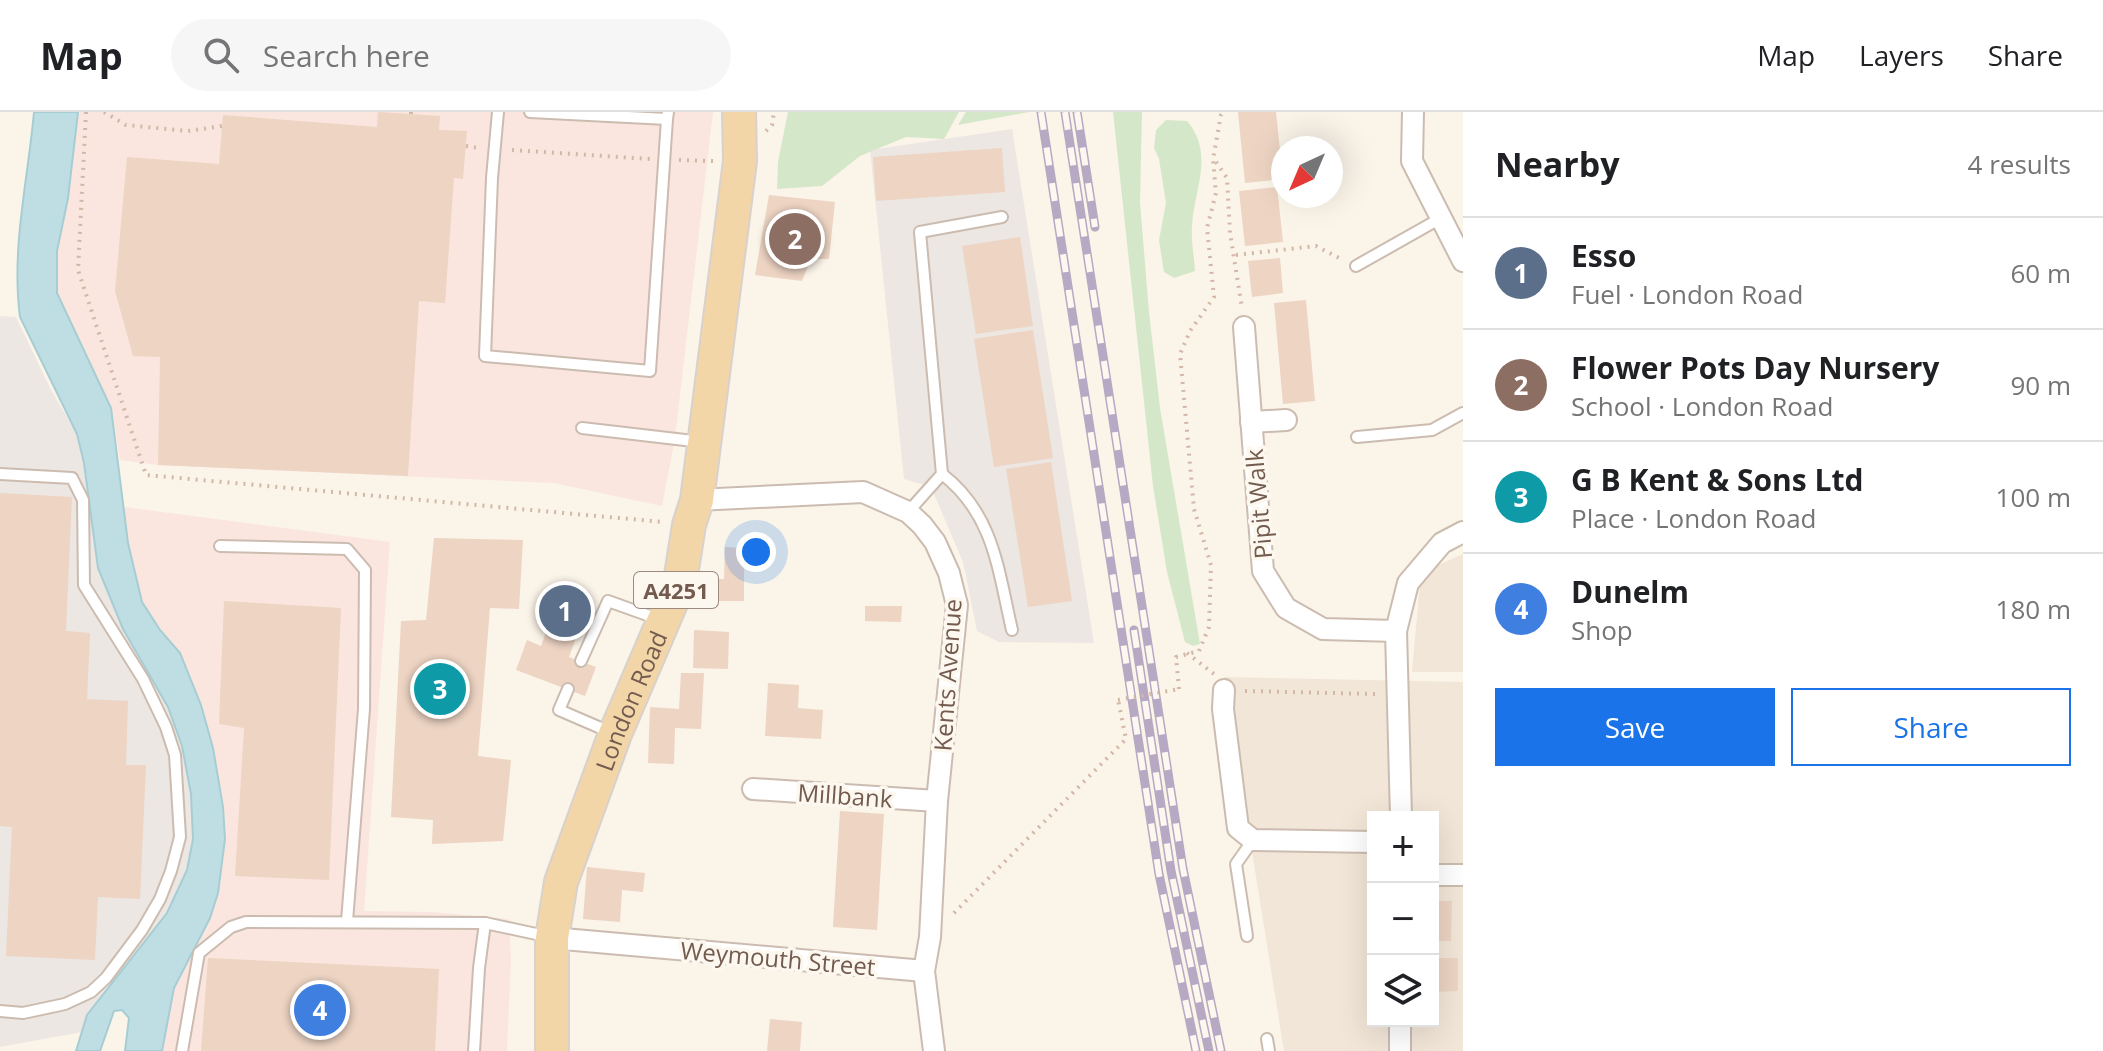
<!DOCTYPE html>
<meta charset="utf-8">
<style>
body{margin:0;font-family:"Open Sans",sans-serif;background:#f6f6f6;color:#202124}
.controls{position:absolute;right:24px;bottom:24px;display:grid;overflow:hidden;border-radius:0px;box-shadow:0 8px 32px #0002}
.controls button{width:72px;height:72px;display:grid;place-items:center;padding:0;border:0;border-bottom:2px solid #e0e0e0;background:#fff;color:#202124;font:40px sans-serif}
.compass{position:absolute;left:1271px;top:24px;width:72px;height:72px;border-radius:50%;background:#fff;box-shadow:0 8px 32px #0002;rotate:224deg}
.you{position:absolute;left:756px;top:440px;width:28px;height:28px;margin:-20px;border:6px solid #fff;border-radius:50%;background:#1a73e8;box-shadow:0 0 0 12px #1a73e833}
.badge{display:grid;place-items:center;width:52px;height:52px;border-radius:50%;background:#1a73e8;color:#fff;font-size:26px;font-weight:700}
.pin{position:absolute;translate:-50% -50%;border:4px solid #fff;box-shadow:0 2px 8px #0006}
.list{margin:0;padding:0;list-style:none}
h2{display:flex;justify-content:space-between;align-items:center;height:104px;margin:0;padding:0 32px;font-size:34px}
h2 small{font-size:26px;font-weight:400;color:#757577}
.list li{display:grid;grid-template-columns:52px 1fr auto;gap:24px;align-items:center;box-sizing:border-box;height:112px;padding:0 32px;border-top:2px solid #e0e0e0}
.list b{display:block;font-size:30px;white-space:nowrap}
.list p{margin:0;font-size:26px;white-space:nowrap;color:#757577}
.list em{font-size:26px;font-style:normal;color:#757577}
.actions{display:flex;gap:16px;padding:24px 32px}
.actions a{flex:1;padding:18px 0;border:2px solid #1a73e8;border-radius:0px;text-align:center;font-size:28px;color:#1a73e8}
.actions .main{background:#1a73e8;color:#fff}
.icon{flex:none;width:44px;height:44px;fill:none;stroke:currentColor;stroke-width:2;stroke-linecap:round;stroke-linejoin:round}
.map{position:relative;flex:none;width:1463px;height:939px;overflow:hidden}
header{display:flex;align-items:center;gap:48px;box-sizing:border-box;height:112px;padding:0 40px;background:#fff;border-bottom:2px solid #e0e0e0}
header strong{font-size:38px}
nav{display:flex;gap:44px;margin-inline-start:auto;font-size:28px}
.search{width:560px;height:72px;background:#f6f6f6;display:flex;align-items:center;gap:20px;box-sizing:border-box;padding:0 28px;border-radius:44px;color:#757577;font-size:30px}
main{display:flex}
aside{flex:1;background:#fff}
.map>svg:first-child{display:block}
.residential{fill:#f2e6d8;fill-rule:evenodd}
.commercial{fill:#fae6de}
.industrial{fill:#ece7e2}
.green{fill:#d5e7c9}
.water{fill:#bfdee3;stroke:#a6cdd3;stroke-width:2}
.building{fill:#edd4c3}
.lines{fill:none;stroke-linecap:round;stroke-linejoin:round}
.service-casing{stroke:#ccbcb0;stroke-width:14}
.minor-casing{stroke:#ccbcb0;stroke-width:24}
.primary-casing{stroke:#d8d1ce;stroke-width:36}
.path{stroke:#d3b7a6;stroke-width:4;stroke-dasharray:2 6;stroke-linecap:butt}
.service{stroke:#fff;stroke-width:10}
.minor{stroke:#fff;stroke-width:20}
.primary{stroke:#f2d6a8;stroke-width:32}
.rail-casing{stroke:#b7a8c4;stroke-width:9}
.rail{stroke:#fdf8ef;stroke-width:6;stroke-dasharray:18;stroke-linecap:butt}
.path-bridge{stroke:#d3b7a6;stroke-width:4;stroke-dasharray:2 6;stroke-linecap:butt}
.labels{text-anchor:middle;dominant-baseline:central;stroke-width:7;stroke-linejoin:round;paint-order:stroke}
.shield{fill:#fdf8ef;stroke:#9c8a7f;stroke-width:2}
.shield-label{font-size:22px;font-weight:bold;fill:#735b4f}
.street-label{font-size:24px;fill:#735b4f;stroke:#fdf8ef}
</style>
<header>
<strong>Map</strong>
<div class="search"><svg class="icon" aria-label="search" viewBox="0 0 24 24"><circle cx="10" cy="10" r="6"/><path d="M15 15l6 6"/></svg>Search here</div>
<nav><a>Map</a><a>Layers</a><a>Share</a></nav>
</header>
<main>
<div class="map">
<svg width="1463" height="939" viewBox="0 0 1463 939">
<rect width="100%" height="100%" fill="#fbf4e9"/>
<g class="residential">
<polygon points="1463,442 1463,560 1412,560 1421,461"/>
<path d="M1224,565L1463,570V939H1284ZM1373,705H1433V909H1373Z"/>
</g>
<g class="commercial">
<polygon points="78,0 713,0 675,326 662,394 554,371 158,353 120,348 111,296 57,181 57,139 68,86"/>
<polygon points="124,395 390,430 364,799 432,800 509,807 511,848 507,939 162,939 174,876 218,781 225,727 223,695 213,636 180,541 160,518 142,490 128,431"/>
</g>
<g class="industrial">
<polygon points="1012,17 1094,531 999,530 977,519 963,450 931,375 904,367 870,38"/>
<polygon points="0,204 16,205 51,278 77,322 84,351 98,456 123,517 168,595 182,634 191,682 193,727 187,758 167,801 87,903 82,920 0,935"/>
</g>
<g class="green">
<polygon points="788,0 959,0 944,27 906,25 860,44 822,74 777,77 778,50"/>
<polygon points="966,0 1029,0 958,13"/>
<polygon points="1113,0 1142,0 1140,91 1149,200 1160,296 1200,532 1193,534 1185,530 1167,460 1153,374"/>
<path d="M1166,8L1187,9C1215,42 1194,77 1192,114C1191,128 1194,144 1195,159L1174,166L1164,160L1159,128L1166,91L1159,47L1154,36L1156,18Z"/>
</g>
<path class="water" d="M34,0H78L68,86L57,139V181L111,296L128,431L142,490L160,518L180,541L201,593L213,636L223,695L225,727L218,781L210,806L174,876L162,939H125L129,906L122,898L114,899L100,939H76L87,903L167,801L187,758L193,727L191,682L182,634L168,595L123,517L98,456L84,351L77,322L20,205C11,136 28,68 34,0Z"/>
<g class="building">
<polygon points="378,0 440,4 439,18 467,19 463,67 454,66 445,191 419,189 408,364 158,353 160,245 133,244 115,179 127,45 219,52 223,3 377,15"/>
<polygon points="1238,0 1276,0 1283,67 1245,71"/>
<polygon points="1002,36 1005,80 876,89 873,45"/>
<polygon points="1277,75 1283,130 1245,134 1239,79"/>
<polygon points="769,83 835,90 829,147 811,147 802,169 755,163"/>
<polygon points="1020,125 1033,214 976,222 962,134"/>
<polygon points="1280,146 1283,181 1252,185 1248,149"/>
<polygon points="1306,188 1315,289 1283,292 1274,191"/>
<polygon points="1033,218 1053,346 994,355 974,227"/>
<polygon points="1051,350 1072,489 1028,495 1006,357"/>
<polygon points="0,381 72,385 66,519 90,521 87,587 128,589 126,653 146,653 140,787 98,785 95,848 6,844 12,715 0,714"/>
<polygon points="434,426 523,428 519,497 490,496 478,644 511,648 503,729 432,732 433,708 391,705 401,509 426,508"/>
<polygon points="725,435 744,436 744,489 715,489 715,467 724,467"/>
<polygon points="549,474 594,491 582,525 577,523 569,545 596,555 585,584 516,558 527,528 541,534 549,512 537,507"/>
<polygon points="224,489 341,496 329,768 235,764 244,616 219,612"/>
<polygon points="865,494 902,494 901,510 865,509"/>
<polygon points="694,518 729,520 728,557 693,556"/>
<polygon points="681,561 704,561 701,617 675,616 674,652 648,651 650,595 679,597"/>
<polygon points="768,571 799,573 798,596 823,598 821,627 765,624"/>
<polygon points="840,699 884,702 877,818 833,815"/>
<polygon points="587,755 645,761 643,780 622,778 620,810 583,807"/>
<polygon points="1433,789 1452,789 1451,829 1433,829"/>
<polygon points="208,846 439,857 435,939 201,939"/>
<polygon points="1433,846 1458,846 1458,879 1433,880"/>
<polygon points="770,907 802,910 800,939 767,939"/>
</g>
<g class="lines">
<defs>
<g id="service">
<polyline points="498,0 492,66 485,244 650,259 667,7"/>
<polyline points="530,0 667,7 668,0"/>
<polyline points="1356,154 1441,106"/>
<polyline points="582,316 702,330"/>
<polyline points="1357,325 1432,318 1463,301"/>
<polyline points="0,362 72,366 83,388 84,473 143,567 166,615 175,643 180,725 171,759 160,787 142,818 106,866 91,880 65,892 23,901 0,899"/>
<path d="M942,362C994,402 998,458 1012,518"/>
<polyline points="908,400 942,362 920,120 1002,105"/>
<polyline points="220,434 347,437 365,458 364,597 347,809"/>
<polyline points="581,549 608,489 661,508"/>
<polyline points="568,577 559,598 610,620"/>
<polyline points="1247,824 1236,752 1253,728"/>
<polyline points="1267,927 1269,939"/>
<polyline points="182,939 199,841 231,815 246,810 485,811 550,825"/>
<polyline points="474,939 479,856 485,811"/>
</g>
<g id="minor">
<polyline points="1413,0 1412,49 1463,149"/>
<polyline points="1244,215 1263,459 1286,496 1323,517 1396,519"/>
<polyline points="1251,310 1286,308"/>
<polyline points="697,388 863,380 908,400 922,413 935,430 949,461 957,493 937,689 930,825 924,859 934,939"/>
<polyline points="1224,578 1223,597 1238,716 1253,728 1373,730"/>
<polyline points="753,677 937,689"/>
<polyline points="1401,705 1396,519 1408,471 1442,431 1463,420"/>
<polyline points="1433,763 1463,763"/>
<polyline points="552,826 924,859"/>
<polyline points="1400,939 1400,909"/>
</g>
<g id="primary">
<path id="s1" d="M552,939V826L561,770L615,622L680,470L689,413L697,388L740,49L739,0"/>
</g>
</defs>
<use href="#service" class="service-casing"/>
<use href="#minor" class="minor-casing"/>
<use href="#primary" class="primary-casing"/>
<g class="path">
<polyline points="86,0 78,158 146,363 663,410"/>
<polyline points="104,0 126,13 188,19 222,14"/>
<polyline points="411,2 411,0"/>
<polyline points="766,19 772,13 774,0"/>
<polyline points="466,34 479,36"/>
<polyline points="512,38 650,47"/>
<polyline points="679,48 714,49"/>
<polyline points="1216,50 1227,66 1230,121 1242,196"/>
<polyline points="1236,143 1316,134 1343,148"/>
<polyline points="1187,541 1214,562"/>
<polyline points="1179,577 1176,545 1199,539 1209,515 1211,453 1194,397 1180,242 1190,219 1214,185 1207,116 1216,81 1213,47 1221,3 1224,0"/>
<polyline points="1245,579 1376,582"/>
<polyline points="954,801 1126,627 1118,588"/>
</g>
<use href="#service" class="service"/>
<use href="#minor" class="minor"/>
<use href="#primary" class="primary"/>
<defs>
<g id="rail">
<polyline points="1041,0 1159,762 1196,939"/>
<polyline points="1065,0 1183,757 1221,939"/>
<polyline points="1077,0 1095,115"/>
<polyline points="1134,518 1171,759 1209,939"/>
</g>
</defs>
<use href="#rail" class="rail-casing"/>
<use href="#rail" class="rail"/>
<polyline class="path-bridge" points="1118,588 1179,577"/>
</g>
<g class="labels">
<rect class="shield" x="634" y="460" width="84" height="36" rx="6"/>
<g class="shield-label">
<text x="676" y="478">A4251</text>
</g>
<g class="street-label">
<text transform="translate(1258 392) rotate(-95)">Pipit Walk</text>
<text transform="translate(947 563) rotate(-86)">Kents Avenue</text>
<text stroke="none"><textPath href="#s1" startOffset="364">London Road</textPath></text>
<text transform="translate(845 683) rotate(4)">Millbank</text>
<text transform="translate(778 846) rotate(5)">Weymouth Street</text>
</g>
</g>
</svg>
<div class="controls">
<button>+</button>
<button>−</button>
<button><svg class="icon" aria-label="layers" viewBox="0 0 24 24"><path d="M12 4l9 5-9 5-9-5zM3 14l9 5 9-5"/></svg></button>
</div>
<svg class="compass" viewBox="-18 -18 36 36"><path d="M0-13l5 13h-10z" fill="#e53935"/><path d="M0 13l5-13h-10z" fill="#757577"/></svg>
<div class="you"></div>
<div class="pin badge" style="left:565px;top:499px;background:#5c6f8a">1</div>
<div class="pin badge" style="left:795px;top:127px;background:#8d6e63">2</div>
<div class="pin badge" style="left:440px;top:577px;background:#0f9aa8">3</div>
<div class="pin badge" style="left:320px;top:898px;background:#3f7fe0">4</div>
</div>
<aside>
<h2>Nearby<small>4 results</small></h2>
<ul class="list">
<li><span class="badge" style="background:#5c6f8a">1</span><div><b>Esso</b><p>Fuel · London Road</p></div><em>60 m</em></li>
<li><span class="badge" style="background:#8d6e63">2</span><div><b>Flower Pots Day Nursery</b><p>School · London Road</p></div><em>90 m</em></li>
<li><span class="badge" style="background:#0f9aa8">3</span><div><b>G B Kent &amp; Sons Ltd</b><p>Place · London Road</p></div><em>100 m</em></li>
<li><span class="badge" style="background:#3f7fe0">4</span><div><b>Dunelm</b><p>Shop</p></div><em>180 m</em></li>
</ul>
<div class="actions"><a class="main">Save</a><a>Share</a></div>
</aside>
</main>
